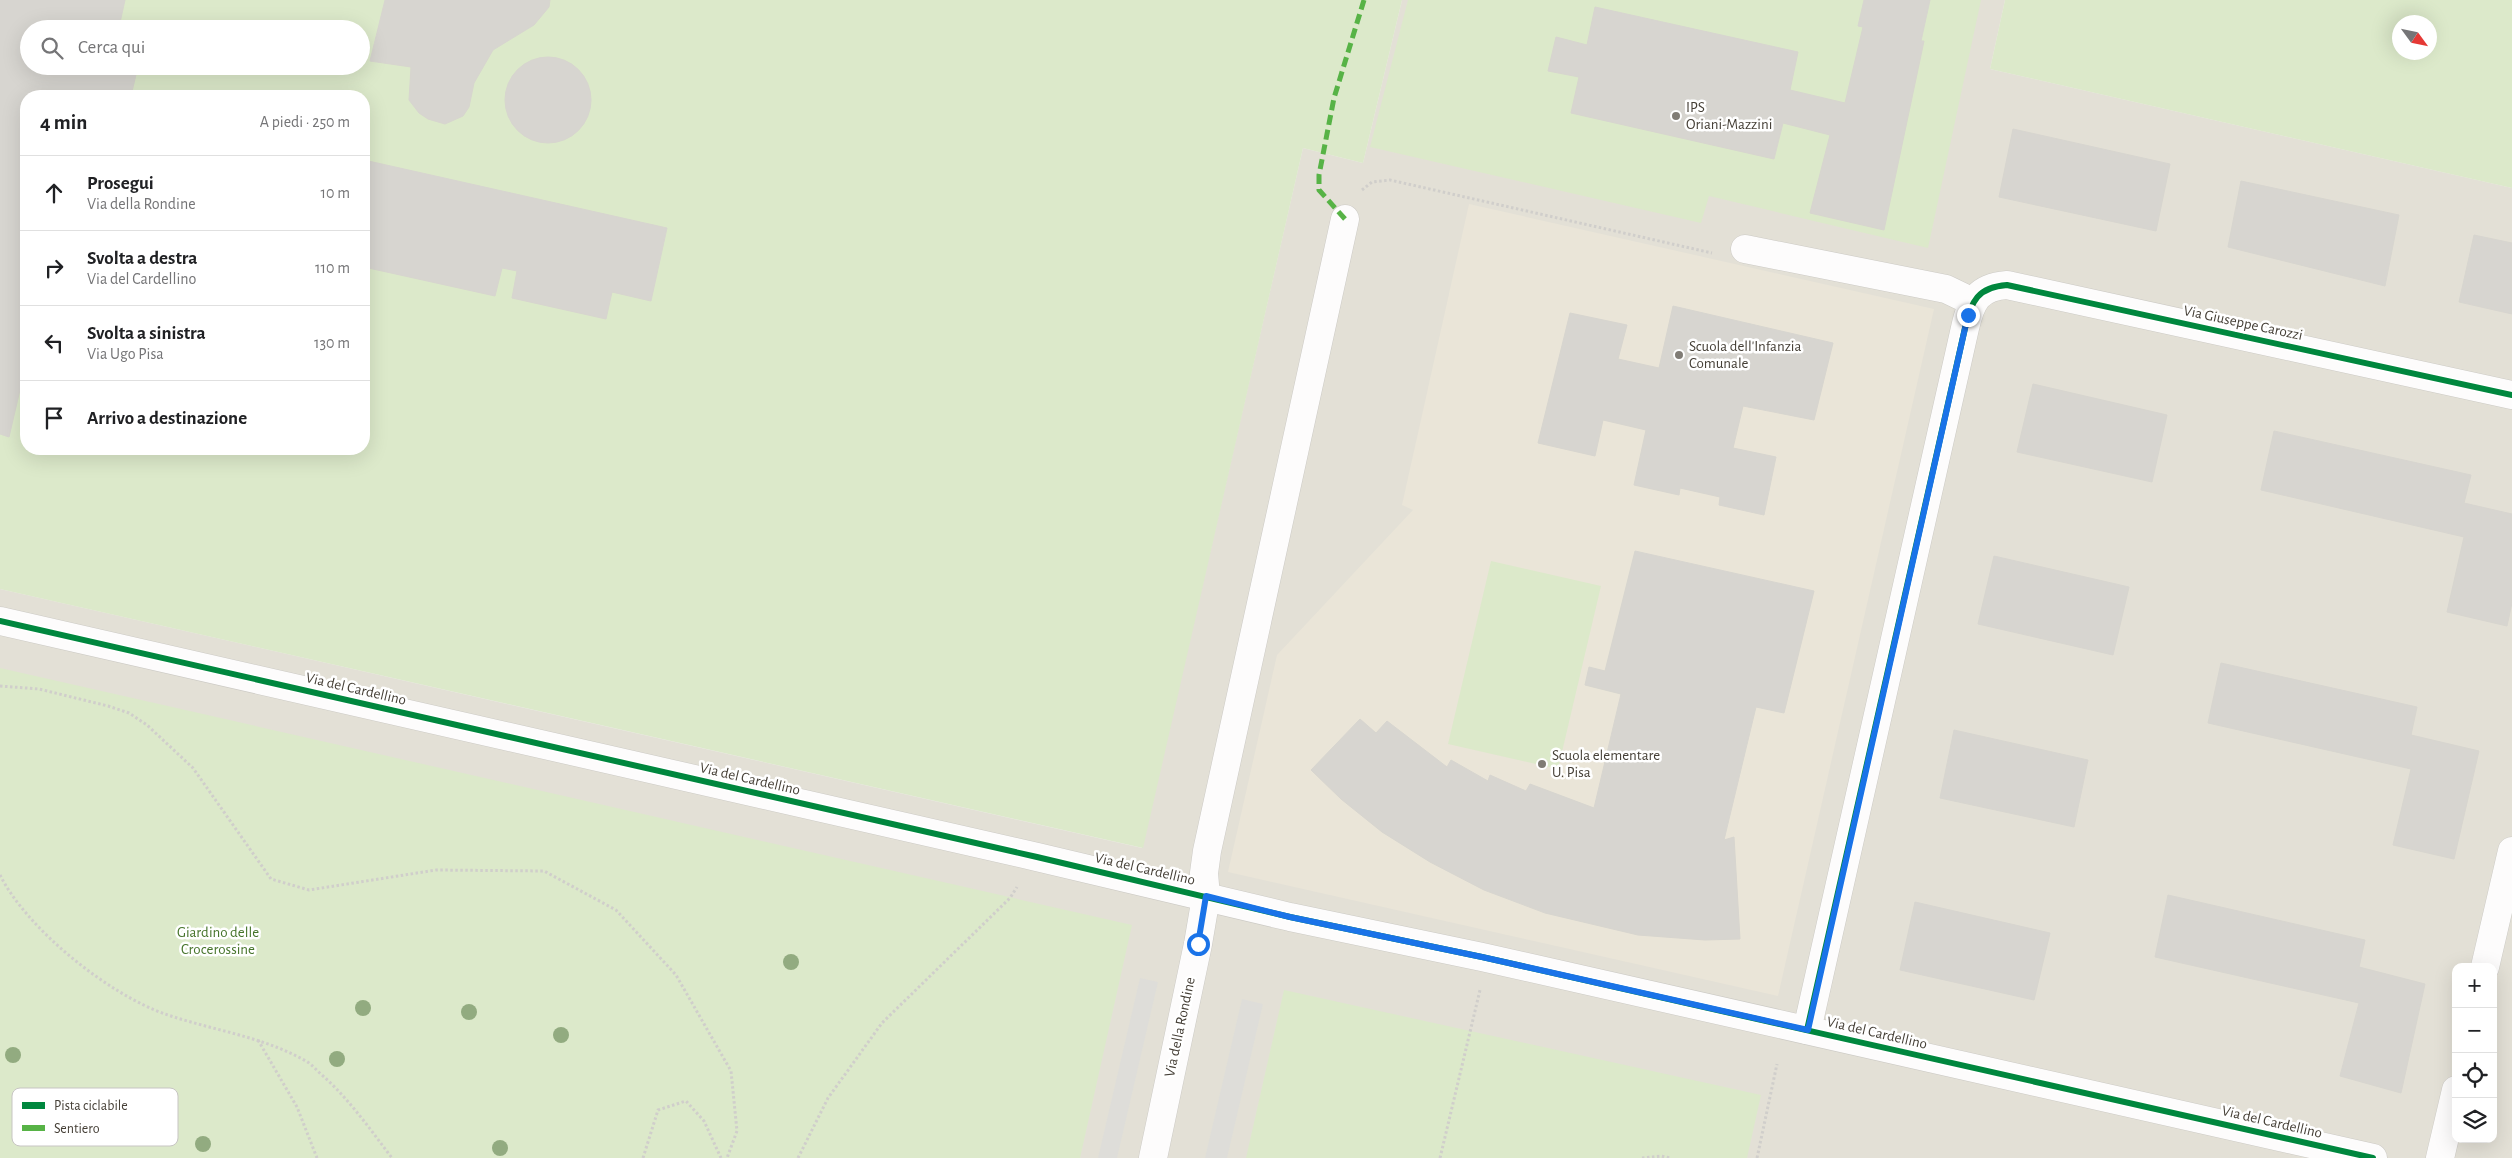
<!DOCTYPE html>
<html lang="it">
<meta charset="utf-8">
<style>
body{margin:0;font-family:"Alegreya Sans",sans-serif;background:#f2f2f2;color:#202124}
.controls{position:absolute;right:15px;bottom:15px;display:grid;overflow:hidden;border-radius:10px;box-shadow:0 5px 20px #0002}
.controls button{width:45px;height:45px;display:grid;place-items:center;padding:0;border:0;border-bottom:1px solid #e0e0e0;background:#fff;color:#202124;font:25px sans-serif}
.compass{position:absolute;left:2392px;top:15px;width:45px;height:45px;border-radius:50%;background:#fff;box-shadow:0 5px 20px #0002;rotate:123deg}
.stop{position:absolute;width:15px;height:15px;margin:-11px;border:4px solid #1a73e8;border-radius:50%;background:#fff}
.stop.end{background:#1a73e8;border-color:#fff;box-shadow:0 1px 5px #0008}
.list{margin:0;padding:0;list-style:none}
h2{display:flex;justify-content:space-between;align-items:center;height:65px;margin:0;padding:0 20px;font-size:21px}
h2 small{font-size:16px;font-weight:400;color:#757577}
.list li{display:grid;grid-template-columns:32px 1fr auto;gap:15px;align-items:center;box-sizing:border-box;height:75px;padding:0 20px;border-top:1px solid #e0e0e0}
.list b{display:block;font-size:19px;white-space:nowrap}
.list p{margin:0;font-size:16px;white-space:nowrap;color:#757577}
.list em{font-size:16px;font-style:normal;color:#757577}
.icon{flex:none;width:28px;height:28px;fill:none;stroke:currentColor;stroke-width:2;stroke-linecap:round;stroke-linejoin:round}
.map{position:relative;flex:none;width:2512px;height:1158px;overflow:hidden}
.search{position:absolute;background:#fff;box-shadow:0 5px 20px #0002;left:20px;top:20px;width:350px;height:55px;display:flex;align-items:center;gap:12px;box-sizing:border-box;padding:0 18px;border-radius:28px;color:#757577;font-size:19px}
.panel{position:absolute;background:#fff;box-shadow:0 5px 20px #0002;left:20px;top:90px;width:350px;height:365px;border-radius:20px}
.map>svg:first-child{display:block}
.residential{fill:#e3e0d6;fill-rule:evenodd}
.education{fill:#eae5d8}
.green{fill:#dce9ca;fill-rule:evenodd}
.parking{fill:#deddd9}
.building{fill:#d7d5d0;stroke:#d7d5cf}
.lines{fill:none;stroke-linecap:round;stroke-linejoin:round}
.minor-casing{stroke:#cccac5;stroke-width:29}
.path{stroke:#d0cecb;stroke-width:3;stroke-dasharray:2.5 2.5;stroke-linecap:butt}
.minor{stroke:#fdfcfc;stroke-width:28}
.quiet{stroke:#57b346;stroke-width:5;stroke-dasharray:10 5;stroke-linecap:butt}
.cycleway-casing{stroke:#fff;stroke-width:9}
.cycleway{stroke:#00873e;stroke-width:6}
.tree{fill:#92ab80}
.route{stroke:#1a73e8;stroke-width:6}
.poi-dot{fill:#807c75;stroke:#fff;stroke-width:2}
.labels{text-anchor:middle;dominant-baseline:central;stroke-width:5;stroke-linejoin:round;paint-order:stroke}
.poi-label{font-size:15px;fill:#453f36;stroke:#fff;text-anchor:start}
.street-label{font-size:15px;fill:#453f36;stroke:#fff}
.park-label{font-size:15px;fill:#46742b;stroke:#fff}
.key{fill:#fff;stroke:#c7c5c3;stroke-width:1}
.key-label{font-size:14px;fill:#453f36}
</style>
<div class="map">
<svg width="2512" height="1158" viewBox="0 0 2512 1158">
<rect width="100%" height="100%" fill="#efeee9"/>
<path class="residential" d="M1402,0H2005L1990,69L2512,188V1158H0V589L1142,848L1303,148L1363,163ZM2456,967H2493V1139H2456Z"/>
<polygon class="education" points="1469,204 1934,309 1778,996 1228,872 1277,655 1413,510 1402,505"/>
<g class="green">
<path d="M0,0H1402L1363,163L1303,148L1143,848L0,589ZM29,29H361V66H29ZM26,96H364V449H26Z"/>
<polygon points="1408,0 1981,0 1928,248 1709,196 1701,223 1370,147"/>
<path d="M2005,0H2512V188L1990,69ZM2400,22H2430V52H2400Z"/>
<polygon points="1491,561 1601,586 1558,769 1448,744"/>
<polygon points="0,668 1132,925 1080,1158 0,1158"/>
<polygon points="1284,990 1761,1095 1747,1158 1246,1158"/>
</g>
<g class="parking">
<polygon points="1140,978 1158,982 1117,1158 1098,1158"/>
<polygon points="1242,999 1263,1004 1227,1158 1205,1158"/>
</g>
<g class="building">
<polygon points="0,0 125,0 119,27 125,29 29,29 29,66 138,66 131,96 26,96 26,364 9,437 0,434"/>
<polygon points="385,0 550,0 549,7 534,25 493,50 474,83 469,107 463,116 445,124 428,119 419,113 409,100 411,67 370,61"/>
<polygon points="1864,0 1930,0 1921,41 1924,41 1884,230 1810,213 1830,135 1783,123 1774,159 1571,113 1579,77 1548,71 1556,37 1587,45 1595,7 1798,52 1790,90 1845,103 1863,27 1858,26"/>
<circle cx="548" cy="100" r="43"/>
<polygon points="2013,129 2170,164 2156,231 1999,197"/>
<polygon points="364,160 667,228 651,301 612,292 606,319 512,298 517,271 502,268 495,296 364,267"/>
<polygon points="2241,181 2399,215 2385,286 2228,247"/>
<polygon points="2474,235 2512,243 2512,314 2459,302"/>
<polygon points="1673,306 1833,343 1814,420 1743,406 1733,448 1776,457 1764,515 1719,505 1720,497 1680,488 1679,495 1634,485 1646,430 1603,420 1595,456 1538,443 1570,313 1627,325 1618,359 1659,368"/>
<polygon points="2033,384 2167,415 2152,482 2017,452"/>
<polygon points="2274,431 2471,475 2464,503 2512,514 2512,603 2507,626 2447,612 2464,537 2261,490"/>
<polygon points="1635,551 1814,591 1784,713 1756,707 1724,840 1734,837 1740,939 1705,940 1638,935 1545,913 1484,890 1430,862 1382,832 1341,799 1311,770 1360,719 1376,733 1387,721 1447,767 1451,760 1488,781 1490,775 1526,791 1530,784 1594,808 1621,694 1585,685 1589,667 1605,671"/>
<polygon points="1994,556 2129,587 2113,655 1978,624"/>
<polygon points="2221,663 2417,707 2411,735 2479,751 2454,859 2393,845 2411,769 2208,723"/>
<polygon points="1954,730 2088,760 2074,827 1940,798"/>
<polygon points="2168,895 2365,940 2359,967 2425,984 2401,1093 2340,1076 2359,1003 2155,957"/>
<polygon points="1915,902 2050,933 2034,1000 1900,970"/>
</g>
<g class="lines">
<defs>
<g id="minor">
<polyline points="1745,249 1946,289 1973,302"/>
<polyline points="0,621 1037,857 1290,917 1482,957 2373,1158"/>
<polyline points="2485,967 2512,851"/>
<path d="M1807,1030L1965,328C1971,301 1978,287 2007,285L2512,395"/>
<polyline points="1153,1158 1198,944 1206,897 1204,873 1207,851 1345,219"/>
<polyline points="2440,1158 2456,1090"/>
</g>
</defs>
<use href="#minor" class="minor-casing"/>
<g class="path">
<polyline points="1362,190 1372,182 1390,180 1712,253"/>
<polyline points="0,686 39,689 108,706 129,713 147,725 193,768 271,879 309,890 436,870 544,871 616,910 676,975 731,1071 737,1131 727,1158"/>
<path d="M0,875C27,929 108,994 165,1014C211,1030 261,1036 304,1060C311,1063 316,1070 322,1075C349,1099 370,1129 392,1158"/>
<polyline points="258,1040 297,1107 317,1158"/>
<polyline points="643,1158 658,1110 686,1101 704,1121 721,1158"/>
<polyline points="798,1158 828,1098 882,1023 1010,898 1017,887"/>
<polyline points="1440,1158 1480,990"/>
<polyline points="1642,1158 1661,1156 1670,1158"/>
<polyline points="1757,1158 1777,1064"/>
</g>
<use href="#minor" class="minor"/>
<polyline class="quiet" points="1345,219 1319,190 1319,175 1334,98 1364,0"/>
<defs>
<g id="cycleway">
<polyline points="0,621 1037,857 1290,917 1482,957 2373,1158"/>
<path d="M1807,1030L1965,328C1971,301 1978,287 2007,285L2512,395"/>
</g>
</defs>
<use href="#cycleway" class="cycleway-casing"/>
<use href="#cycleway" class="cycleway"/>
</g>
<g class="tree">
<circle cx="791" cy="962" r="8"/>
<circle cx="363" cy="1008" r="8"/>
<circle cx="469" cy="1012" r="8"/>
<circle cx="561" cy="1035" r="8"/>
<circle cx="13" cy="1055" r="8"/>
<circle cx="337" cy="1059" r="8"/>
<circle cx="203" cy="1144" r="8"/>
<circle cx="500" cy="1148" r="8"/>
</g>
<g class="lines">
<polyline class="route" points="1198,944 1206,896 1290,917 1482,957 1808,1030 1968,315"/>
</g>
<g class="poi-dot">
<circle cx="1676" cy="116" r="5"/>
<circle cx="1679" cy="355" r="5"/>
<circle cx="1542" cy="764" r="5"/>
</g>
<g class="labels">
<g class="poi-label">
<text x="1686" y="107">IPS<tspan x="1686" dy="17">Oriani-Mazzini</tspan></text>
<text x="1689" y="346">Scuola dell'Infanzia<tspan x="1689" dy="17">Comunale</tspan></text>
<text x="1552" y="755">Scuola elementare<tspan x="1552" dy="17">U. Pisa</tspan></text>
</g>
<g class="street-label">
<text transform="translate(2243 323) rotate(12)">Via Giuseppe Carozzi</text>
<text transform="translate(356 689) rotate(13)">Via del Cardellino</text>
<text transform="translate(750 779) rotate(13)">Via del Cardellino</text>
<text transform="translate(1145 869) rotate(13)">Via del Cardellino</text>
<text transform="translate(1180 1027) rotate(-78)">Via della Rondine</text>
<text transform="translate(1877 1033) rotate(13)">Via del Cardellino</text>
<text transform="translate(2272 1122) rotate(13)">Via del Cardellino</text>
</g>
<g class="park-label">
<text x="218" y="932">Giardino delle<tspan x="218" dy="17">Crocerossine</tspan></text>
</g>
</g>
<rect x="12" y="1088" width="166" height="58" rx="8" class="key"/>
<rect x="22" y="1102" width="23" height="7" fill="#00873e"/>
<rect x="22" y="1125" width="23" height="6" fill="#57b346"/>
<g class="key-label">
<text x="54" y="1110">Pista ciclabile</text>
<text x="54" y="1133">Sentiero</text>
</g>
</svg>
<div class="controls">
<button>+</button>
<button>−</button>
<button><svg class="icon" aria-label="locate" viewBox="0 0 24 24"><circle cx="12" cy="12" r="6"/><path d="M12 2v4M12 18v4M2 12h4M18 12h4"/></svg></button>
<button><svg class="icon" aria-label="layers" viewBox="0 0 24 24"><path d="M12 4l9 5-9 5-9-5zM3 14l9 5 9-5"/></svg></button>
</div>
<svg class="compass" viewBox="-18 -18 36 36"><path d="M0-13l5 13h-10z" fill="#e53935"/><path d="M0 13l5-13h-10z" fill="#757577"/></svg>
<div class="stop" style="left:1198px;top:944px"></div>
<div class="stop end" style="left:1968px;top:315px"></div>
<div class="search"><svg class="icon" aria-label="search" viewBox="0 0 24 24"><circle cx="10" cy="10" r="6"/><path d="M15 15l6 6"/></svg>Cerca qui</div>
<section class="panel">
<h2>4 min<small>A piedi · 250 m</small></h2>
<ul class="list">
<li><svg class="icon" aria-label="ahead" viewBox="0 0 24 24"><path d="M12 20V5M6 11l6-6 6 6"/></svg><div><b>Prosegui</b><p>Via della Rondine</p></div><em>10 m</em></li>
<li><svg class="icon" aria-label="right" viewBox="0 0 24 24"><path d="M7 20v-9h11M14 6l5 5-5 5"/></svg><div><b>Svolta a destra</b><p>Via del Cardellino</p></div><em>110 m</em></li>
<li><svg class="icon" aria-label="left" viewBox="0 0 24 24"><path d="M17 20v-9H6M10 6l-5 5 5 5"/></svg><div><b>Svolta a sinistra</b><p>Via Ugo Pisa</p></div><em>130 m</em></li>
<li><svg class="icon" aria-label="arrive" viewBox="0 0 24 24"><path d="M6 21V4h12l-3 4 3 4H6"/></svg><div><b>Arrivo a destinazione</b></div></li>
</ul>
</section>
</div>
